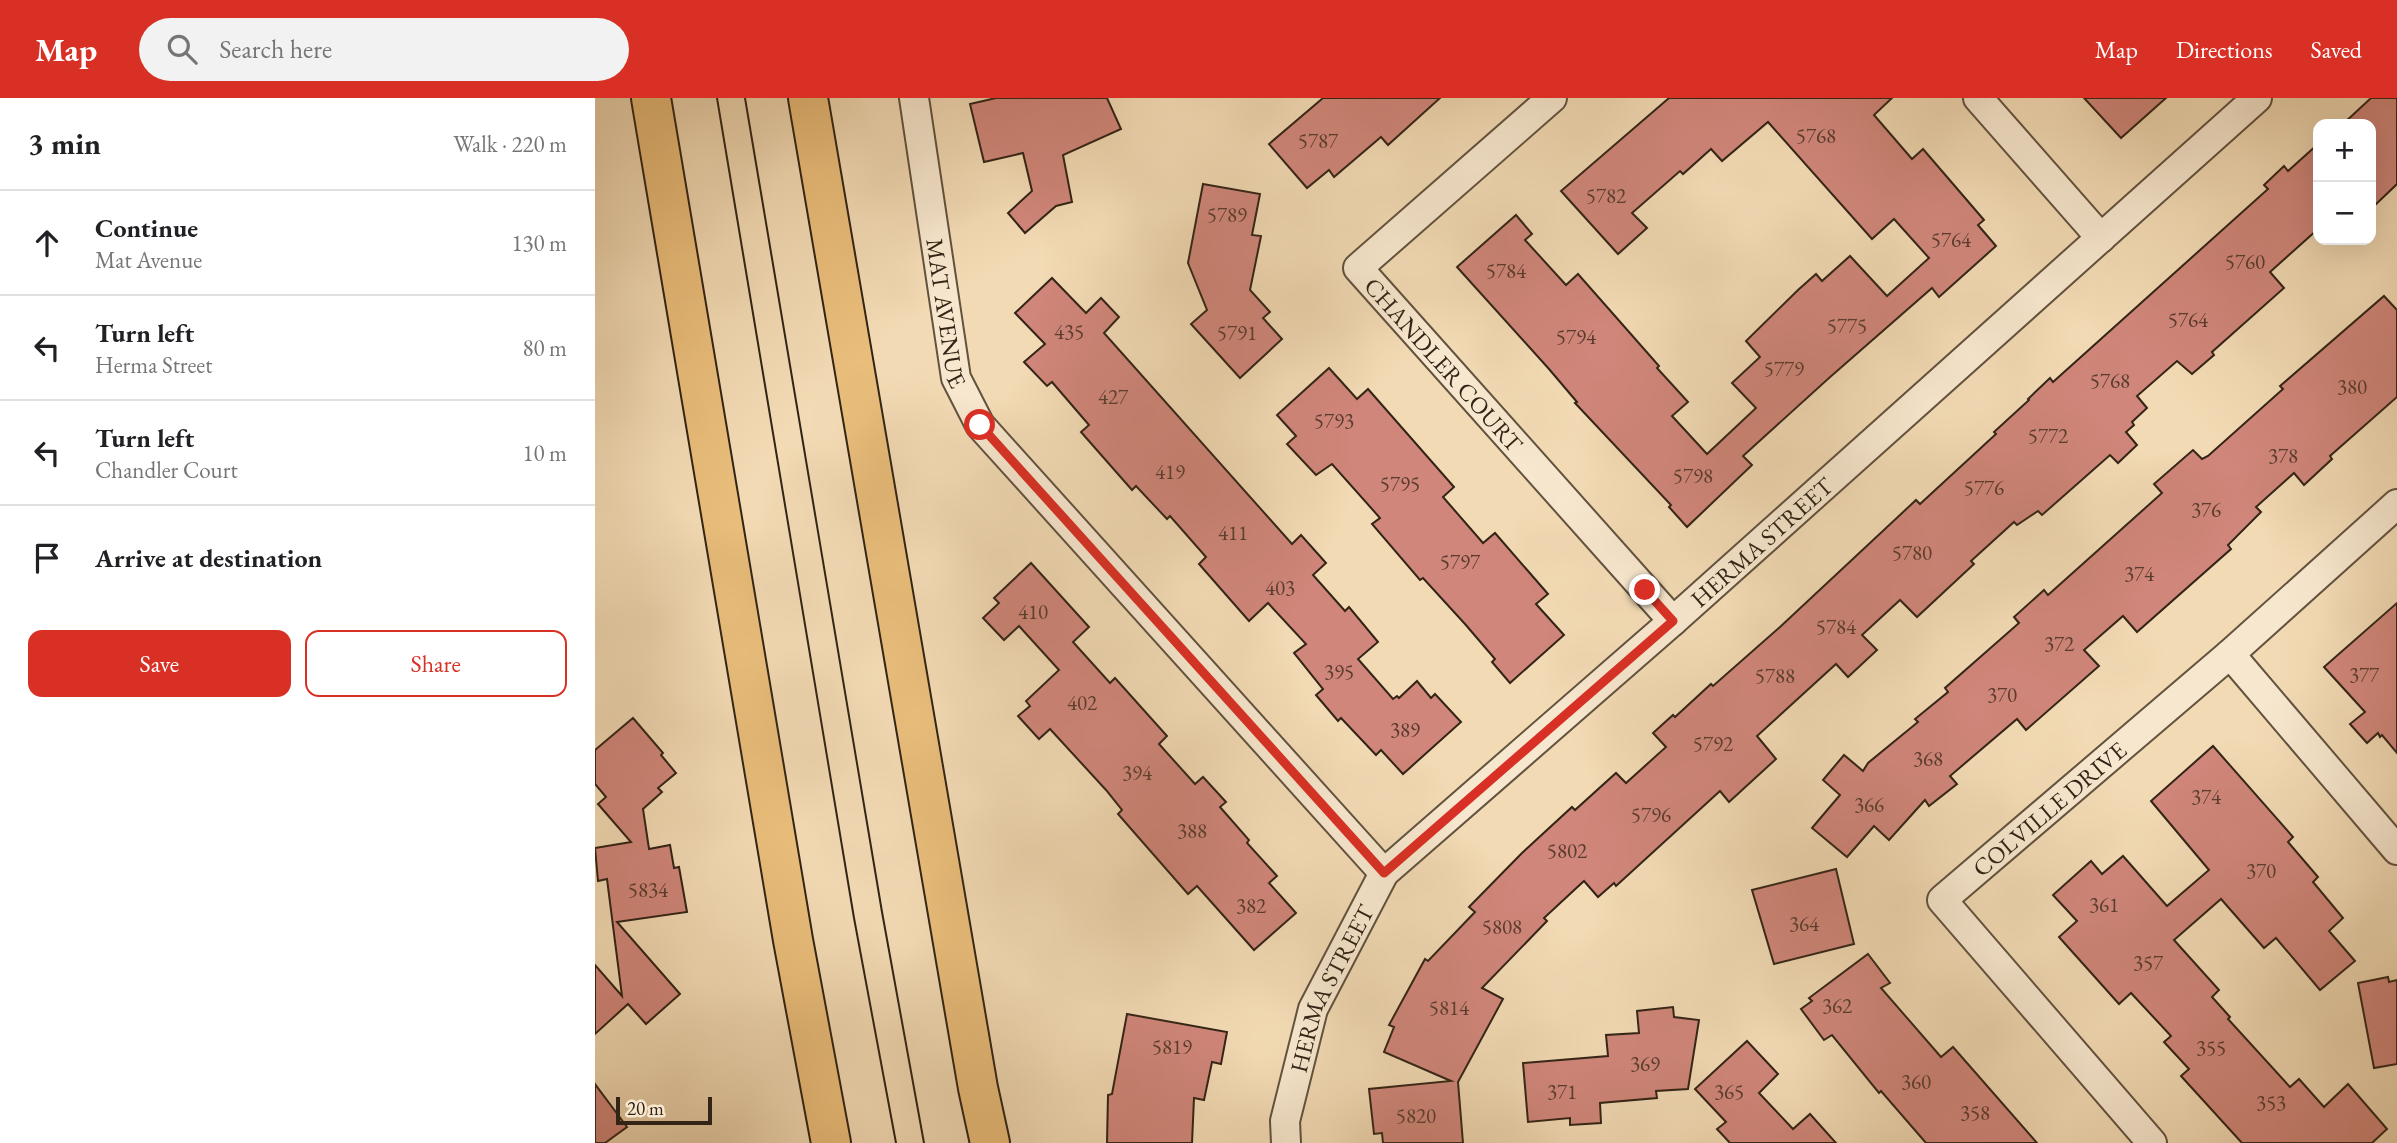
<!DOCTYPE html>
<meta charset="utf-8">
<style>
body{margin:0;font-family:"EB Garamond",serif;background:#f2f2f2;color:#202124}
.controls{position:absolute;right:21px;top:21px;display:grid;overflow:hidden;border-radius:14px;box-shadow:0 7px 28px #0002}
.controls button{width:63px;height:63px;display:grid;place-items:center;padding:0;border:0;border-bottom:2px solid #e0e0e0;background:#fff;color:#202124;font:35px sans-serif}
.scale{position:absolute;left:21px;bottom:18px;width:96px;box-sizing:border-box;padding-left:7px;border:4px solid #322416;border-top:0;font-size:19px;line-height:24px;white-space:nowrap;color:#322416;-webkit-text-stroke:5px #f7e7ce;paint-order:stroke}
.stop{position:absolute;width:21px;height:21px;margin:-16px;border:5px solid #d93025;border-radius:50%;background:#fff}
.stop.end{background:#d93025;border-color:#fff;box-shadow:0 2px 7px #0008}
.list{margin:0;padding:0;list-style:none}
h2{display:flex;justify-content:space-between;align-items:center;height:91px;margin:0;padding:0 28px;font-size:30px}
h2 small{font-size:23px;font-weight:400;color:#757577}
.list li{display:grid;grid-template-columns:46px 1fr auto;gap:21px;align-items:center;box-sizing:border-box;height:105px;padding:0 28px;border-top:2px solid #e0e0e0}
.list b{display:block;font-size:26px;white-space:nowrap}
.list p{margin:0;font-size:23px;white-space:nowrap;color:#757577}
.list em{font-size:23px;font-style:normal;color:#757577}
.actions{display:flex;gap:14px;padding:21px 28px}
.actions a{flex:1;padding:16px 0;border:2px solid #d93025;border-radius:14px;text-align:center;font-size:24px;color:#d93025}
.actions .main{background:#d93025;color:#fff}
.icon{flex:none;width:38px;height:38px;fill:none;stroke:currentColor;stroke-width:2;stroke-linecap:round;stroke-linejoin:round}
.map{position:relative;flex:none;width:1802px;height:1045px;overflow:hidden}
header{display:flex;align-items:center;gap:42px;box-sizing:border-box;height:98px;padding:0 35px;background:#d93025;color:#fff}
header strong{font-size:33px}
nav{display:flex;gap:38px;margin-inline-start:auto;font-size:24px}
.search{width:490px;height:63px;background:#f2f2f2;display:flex;align-items:center;gap:18px;box-sizing:border-box;padding:0 24px;border-radius:38px;color:#757577;font-size:26px}
main{display:flex}
aside{flex:1;background:#fff}
.map>svg:first-child{display:block}
.building{fill:#d0867a;stroke:#322416;stroke-width:2}
.lines{fill:none;stroke-linecap:round;stroke-linejoin:round}
.street-casing{stroke:#62523e;stroke-width:32}
.highway-casing{stroke:#322416;stroke-width:42}
.street{stroke:#f7e7ce;stroke-width:28}
.highway{stroke:#e9bd7a;stroke-width:38}
.tram{stroke:#322416;stroke-width:2}
.route{stroke:#d93025;stroke-width:9}
.labels{text-anchor:middle;dominant-baseline:central;stroke-width:5;stroke-linejoin:round;paint-order:stroke}
.number-label{font-size:21px;fill:#5a3c2f}
.street-label{font-size:24px;fill:#322416;stroke:#f7e7ce}
</style>
<header>
<strong>Map</strong>
<div class="search"><svg class="icon" aria-label="search" viewBox="0 0 24 24"><circle cx="10" cy="10" r="6"/><path d="M15 15l6 6"/></svg>Search here</div>
<nav><a>Map</a><a>Directions</a><a>Saved</a></nav>
</header>
<main>
<aside>
<h2>3 min<small>Walk · 220 m</small></h2>
<ul class="list">
<li><svg class="icon" aria-label="ahead" viewBox="0 0 24 24"><path d="M12 20V5M6 11l6-6 6 6"/></svg><div><b>Continue</b><p>Mat Avenue</p></div><em>130 m</em></li>
<li><svg class="icon" aria-label="left" viewBox="0 0 24 24"><path d="M17 20v-9H6M10 6l-5 5 5 5"/></svg><div><b>Turn left</b><p>Herma Street</p></div><em>80 m</em></li>
<li><svg class="icon" aria-label="left" viewBox="0 0 24 24"><path d="M17 20v-9H6M10 6l-5 5 5 5"/></svg><div><b>Turn left</b><p>Chandler Court</p></div><em>10 m</em></li>
<li><svg class="icon" aria-label="arrive" viewBox="0 0 24 24"><path d="M6 21V4h12l-3 4 3 4H6"/></svg><div><b>Arrive at destination</b></div></li>
</ul>
<div class="actions"><a class="main">Save</a><a>Share</a></div>
</aside>
<div class="map">
<svg width="1802" height="1045" viewBox="0 0 1802 1045">
<rect width="100%" height="100%" fill="#f2dab4"/>
<filter id="stains"><feTurbulence type="fractalNoise" baseFrequency=".00286" numOctaves="4"/><feColorMatrix values="0 0 0 0 .2 0 0 0 0 .09 0 0 0 0 .02 0 0 0 .5 -.17"/></filter>
<radialGradient id="worn" r=".72"><stop offset=".6" stop-color="#630" stop-opacity="0"/><stop offset="1" stop-color="#630" stop-opacity=".3"/></radialGradient>
<g class="building">
<polygon points="401,0 512,0 526,31 468,57 477,104 461,108 430,135 413,115 437,93 428,55 389,64 375,6"/>
<polygon points="728,0 845,0 793,47 786,39 739,79 734,72 712,90 674,46"/>
<polygon points="1074,0 1297,0 1279,17 1317,61 1328,51 1389,122 1383,127 1401,148 1344,199 1337,190 1234,280 1148,358 1157,367 1092,429 1074,409 1076,407 980,305 982,304 954,271 862,169 921,117 937,136 930,142 971,187 983,176 1064,268 1062,270 1093,304 1077,318 1112,356 1161,310 1137,285 1165,259 1151,243 1203,192 1221,176 1227,183 1255,158 1292,198 1334,160 1299,121 1277,141 1173,24 1127,63 1116,51 1088,76 1085,73 1037,115 1052,130 1023,156 966,93"/>
<polygon points="1489,0 1571,0 1526,40"/>
<polygon points="1776,0 1802,0 1802,86 1776,111 1776,26 1748,26"/>
<polygon points="1723,46 1723,131 1675,174 1689,190 1617,254 1619,257 1597,276 1582,263 1542,298 1552,310 1537,324 1539,327 1531,334 1542,347 1523,365 1515,357 1447,417 1443,413 1422,427 1419,424 1376,463 1379,466 1322,519 1305,502 1267,537 1282,552 1253,579 1241,566 1162,638 1181,661 1134,704 1125,693 1021,788 1019,785 1003,799 989,783 949,820 952,823 887,890 908,901 863,984 868,1045 788,1045 787,1035 779,1036 774,991 856,983 789,954 799,929 794,927 830,861 833,863 880,814 874,809 927,755 977,709 980,712 1021,675 1031,685 1071,649 1058,635 1078,617 1080,619 1116,586 1118,588 1185,529 1321,402 1325,406 1401,336 1399,334 1434,302 1433,301 1455,280 1458,284 1673,91 1669,87 1689,68 1693,73"/>
<polygon points="608,86 665,96 657,137 666,138 655,192 675,214 668,220 687,241 645,280 596,226 612,212 593,165"/>
<polygon points="457,180 491,215 506,200 524,219 509,235 697,446 706,437 731,465 718,477 750,513 754,509 783,544 763,561 798,601 802,598 804,600 822,583 836,600 840,596 866,624 808,676 786,652 781,657 746,620 743,623 721,597 728,591 699,555 711,546 673,505 654,523 604,466 611,459 575,418 572,421 541,388 537,392 486,334 494,327 457,284 452,288 429,264 450,246 420,215"/>
<polygon points="1789,198 1802,212 1802,299 1735,358 1737,361 1709,387 1699,375 1661,409 1666,414 1633,447 1636,451 1542,534 1528,518 1489,552 1504,568 1431,632 1422,621 1355,678 1362,686 1334,708 1330,702 1294,742 1279,728 1252,759 1217,730 1245,697 1228,682 1249,657 1268,673 1273,665 1323,624 1320,621 1353,594 1350,590 1424,525 1419,519 1449,492 1453,497 1567,395 1559,386 1598,352 1607,361 1613,358 1688,291 1685,288"/>
<polygon points="734,270 762,301 773,291 859,389 848,399 888,445 900,435 953,496 941,506 969,537 915,585 897,564 900,561 870,526 828,480 825,482 777,426 785,420 737,366 721,377 692,346 701,338 682,317"/>
<polygon points="436,465 494,529 478,544 515,585 520,580 572,638 564,646 600,686 608,679 631,704 625,709 654,742 652,745 682,778 674,785 701,815 659,852 602,788 593,796 523,716 527,712 511,692 455,631 444,641 423,618 435,608 431,603 464,572 424,528 409,542 388,520 404,505 399,500"/>
<polygon points="1802,505 1802,655 1787,637 1785,639 1783,635 1772,645 1755,626 1770,614 1729,569"/>
<polygon points="38,620 68,655 66,657 81,675 63,690 67,694 48,711 54,751 75,747 79,770 84,769 92,814 22,824 85,896 51,926 33,906 0,936 0,867 27,898 12,781 3,783 0,750 36,744 3,706 11,699 0,686 0,652"/>
<polygon points="1618,648 1698,739 1693,744 1723,779 1718,784 1748,820 1734,833 1760,863 1725,892 1681,840 1669,850 1626,801 1579,842 1624,892 1617,899 1635,919 1633,921 1695,989 1704,981 1729,1009 1753,986 1792,1031 1777,1045 1647,1045 1586,978 1594,971 1569,944 1576,938 1536,895 1524,906 1464,839 1482,823 1458,797 1496,763 1507,776 1528,758 1572,808 1614,772 1556,703"/>
<polygon points="1241,771 1259,846 1179,866 1157,792"/>
<polygon points="1273,856 1295,885 1286,890 1346,959 1358,949 1442,1045 1331,1045 1286,993 1284,995 1237,937 1229,942 1206,911 1217,903 1214,900"/>
<polygon points="1793,879 1794,884 1802,882 1802,966 1779,970 1763,885"/>
<polygon points="1078,909 1079,919 1104,922 1093,991 1061,993 1062,1000 1005,1005 1006,1025 975,1027 975,1020 933,1024 928,965 1013,958 1011,937 1044,935 1042,913"/>
<polygon points="532,916 632,934 626,966 617,964 609,1002 599,1000 597,1045 512,1045 513,997 517,996"/>
<polygon points="1152,943 1183,976 1164,995 1198,1031 1215,1016 1241,1045 1135,1045 1122,1031 1131,1024 1100,991"/>
<polygon points="0,986 32,1029 10,1045 0,1045"/>
</g>
<g class="lines">
<defs>
<g id="street">
<path id="s1" d="M319,0L361,280L385,327L789,775"/>
<path id="s2" d="M957,0L763,170L1078,523"/>
<polyline points="1383,0 1506,140"/>
<polyline points="1635,556 1802,752"/>
<path id="s3" d="M691,1045L690,1023L718,911L789,775L1078,523L1662,0"/>
<path id="s4" d="M1557,1045L1347,802L1635,556L1802,406"/>
</g>
<g id="highway">
<polyline points="56,0 198,842 236,1045"/>
<polyline points="213,0 383,990 395,1045"/>
</g>
</defs>
<use href="#street" class="street-casing"/>
<use href="#highway" class="highway-casing"/>
<use href="#street" class="street"/>
<use href="#highway" class="highway"/>
<g class="tram">
<polyline points="122,0 259,820 301,1045"/>
<polyline points="150,0 287,814 329,1045"/>
</g>
</g>
<g class="lines">
<polyline class="route" points="385,327 789,775 1078,523 1050,492"/>
</g>
<g class="labels">
<g class="number-label">
<text x="1221" y="37">5768</text>
<text x="723" y="42">5787</text>
<text x="1011" y="97">5782</text>
<text x="632" y="116">5789</text>
<text x="1356" y="141">5764</text>
<text x="1650" y="163">5760</text>
<text x="911" y="172">5784</text>
<text x="1593" y="221">5764</text>
<text x="1252" y="227">5775</text>
<text x="474" y="233">435</text>
<text x="642" y="234">5791</text>
<text x="981" y="238">5794</text>
<text x="1189" y="270">5779</text>
<text x="1515" y="282">5768</text>
<text x="1757" y="288">380</text>
<text x="518" y="298">427</text>
<text x="739" y="322">5793</text>
<text x="1453" y="337">5772</text>
<text x="1688" y="357">378</text>
<text x="575" y="373">419</text>
<text x="1098" y="377">5798</text>
<text x="805" y="385">5795</text>
<text x="1389" y="389">5776</text>
<text x="1611" y="411">376</text>
<text x="638" y="434">411</text>
<text x="1317" y="454">5780</text>
<text x="865" y="463">5797</text>
<text x="1544" y="475">374</text>
<text x="685" y="489">403</text>
<text x="438" y="513">410</text>
<text x="1241" y="528">5784</text>
<text x="1464" y="545">372</text>
<text x="744" y="573">395</text>
<text x="1769" y="576">377</text>
<text x="1180" y="577">5788</text>
<text x="1407" y="596">370</text>
<text x="487" y="604">402</text>
<text x="810" y="631">389</text>
<text x="1118" y="645">5792</text>
<text x="1333" y="660">368</text>
<text x="542" y="674">394</text>
<text x="1611" y="698">374</text>
<text x="1274" y="706">366</text>
<text x="1056" y="716">5796</text>
<text x="597" y="732">388</text>
<text x="972" y="752">5802</text>
<text x="1666" y="772">370</text>
<text x="53" y="791">5834</text>
<text x="1509" y="806">361</text>
<text x="656" y="807">382</text>
<text x="1209" y="825">364</text>
<text x="907" y="828">5808</text>
<text x="1553" y="864">357</text>
<text x="1242" y="907">362</text>
<text x="854" y="909">5814</text>
<text x="577" y="948">5819</text>
<text x="1616" y="949">355</text>
<text x="1050" y="965">369</text>
<text x="1321" y="983">360</text>
<text x="967" y="993">371</text>
<text x="1134" y="993">365</text>
<text x="1676" y="1004">353</text>
<text x="1380" y="1014">358</text>
<text x="821" y="1017">5820</text>
</g>
<g class="street-label">
<text stroke="none"><textPath href="#s1" startOffset="217">MAT AVENUE</textPath></text>
<text stroke="none"><textPath href="#s2" startOffset="387">CHANDLER COURT</textPath></text>
<text stroke="none"><textPath href="#s3" startOffset="793">HERMA STREET</textPath></text>
<text stroke="none"><textPath href="#s4" startOffset="462">COLVILLE DRIVE</textPath></text>
<text stroke="none"><textPath href="#s3" startOffset="163">HERMA STREET</textPath></text>
</g>
</g>
<rect width="100%" height="100%" filter="url(#stains)"/>
<rect width="100%" height="100%" fill="url(#worn)"/>
</svg>
<div class="controls">
<button>+</button>
<button>−</button>
</div>
<div class="scale">20 m</div>
<div class="stop" style="left:385px;top:327px"></div>
<div class="stop end" style="left:1050px;top:492px"></div>
</div>
</main>
